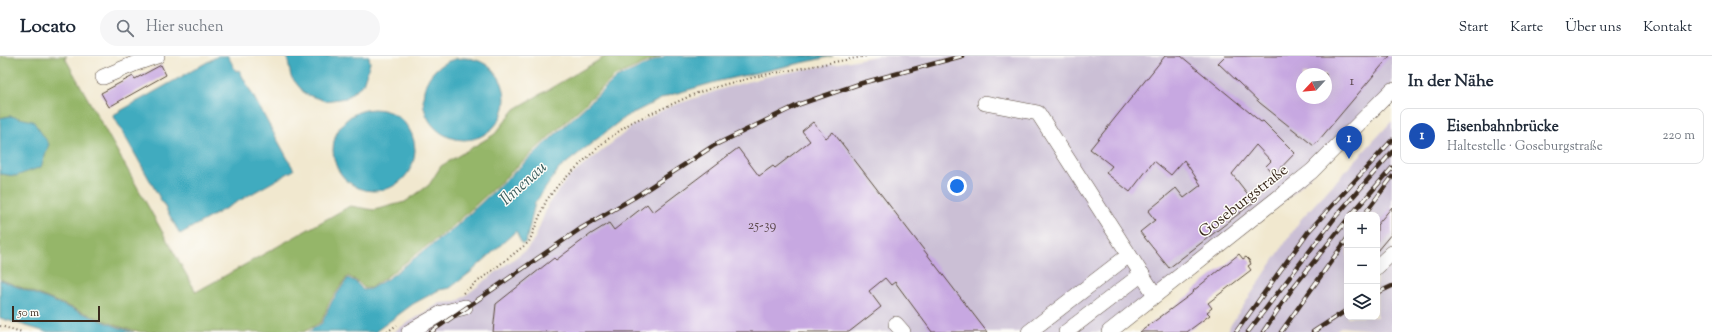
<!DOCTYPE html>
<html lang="de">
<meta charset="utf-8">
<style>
body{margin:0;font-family:"Sorts Mill Goudy",serif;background:#f6f6f7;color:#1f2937}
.controls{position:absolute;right:12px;bottom:12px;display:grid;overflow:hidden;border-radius:8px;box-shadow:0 4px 16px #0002}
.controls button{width:36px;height:36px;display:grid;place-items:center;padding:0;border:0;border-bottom:1px solid #e0e1e3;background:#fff;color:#1f2937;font:20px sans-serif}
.compass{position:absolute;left:1296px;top:12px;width:36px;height:36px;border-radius:50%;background:#fff;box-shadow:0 4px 16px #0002;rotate:244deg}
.scale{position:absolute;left:12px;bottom:10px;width:88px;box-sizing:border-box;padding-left:4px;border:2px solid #3b2a1e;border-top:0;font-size:11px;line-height:14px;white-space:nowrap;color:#3b2a1e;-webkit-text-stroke:3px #fdfcf7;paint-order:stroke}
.you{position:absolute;left:957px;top:130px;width:14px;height:14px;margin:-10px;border:3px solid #fff;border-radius:50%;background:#1a73e8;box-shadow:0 0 0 6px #1a73e833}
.badge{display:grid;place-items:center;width:26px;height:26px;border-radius:50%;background:#d1495b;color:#fff;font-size:13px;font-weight:700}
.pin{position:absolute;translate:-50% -33px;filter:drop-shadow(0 1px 2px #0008)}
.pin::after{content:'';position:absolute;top:21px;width:14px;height:12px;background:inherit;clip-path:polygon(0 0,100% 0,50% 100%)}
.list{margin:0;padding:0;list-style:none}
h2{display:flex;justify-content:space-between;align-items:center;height:52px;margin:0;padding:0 16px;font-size:17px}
h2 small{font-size:13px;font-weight:400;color:#747a83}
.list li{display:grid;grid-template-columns:26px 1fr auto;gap:12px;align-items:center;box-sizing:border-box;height:56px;margin:0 8px 8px;padding:0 8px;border:1px solid #e0e1e3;border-radius:8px}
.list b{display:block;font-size:15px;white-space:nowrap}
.list p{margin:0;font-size:13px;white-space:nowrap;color:#747a83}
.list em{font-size:13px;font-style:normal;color:#747a83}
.icon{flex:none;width:22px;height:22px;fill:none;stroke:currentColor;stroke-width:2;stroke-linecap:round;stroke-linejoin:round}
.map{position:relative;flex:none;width:1392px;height:276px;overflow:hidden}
header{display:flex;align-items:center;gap:24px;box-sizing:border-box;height:56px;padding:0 20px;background:#fff;border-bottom:1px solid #e0e1e3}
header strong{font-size:19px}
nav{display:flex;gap:22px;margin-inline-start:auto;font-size:14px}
.search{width:280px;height:36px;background:#f6f6f7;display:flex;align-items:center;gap:10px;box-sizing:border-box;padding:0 14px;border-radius:22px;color:#747a83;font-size:15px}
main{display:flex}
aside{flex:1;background:#fff}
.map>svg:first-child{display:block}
.industrial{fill:#cbbfd5;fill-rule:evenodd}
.forest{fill:#95b669;stroke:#687044}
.water{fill:#40abbf;stroke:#3e6a6e}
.building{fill:#c7a8e1;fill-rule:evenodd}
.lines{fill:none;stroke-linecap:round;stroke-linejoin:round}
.minor-casing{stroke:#564639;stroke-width:16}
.path{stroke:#564639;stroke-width:2;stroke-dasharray:1 3;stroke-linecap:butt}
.minor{stroke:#fff;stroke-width:15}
.rail-casing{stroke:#3b2a1e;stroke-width:4.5}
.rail{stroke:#fdfcf7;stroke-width:3;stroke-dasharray:9;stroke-linecap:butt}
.labels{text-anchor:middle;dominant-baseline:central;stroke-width:3;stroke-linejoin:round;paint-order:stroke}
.number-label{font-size:14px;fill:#5e4a4f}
.street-label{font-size:16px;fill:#3b2a1e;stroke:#fdfcf7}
.water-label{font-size:17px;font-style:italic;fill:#3d5e5e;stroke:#fdfcf7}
</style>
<header>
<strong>Locato</strong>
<div class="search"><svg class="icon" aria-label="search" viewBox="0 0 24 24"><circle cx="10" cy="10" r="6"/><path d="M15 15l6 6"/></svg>Hier suchen</div>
<nav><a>Start</a><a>Karte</a><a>Über uns</a><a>Kontakt</a></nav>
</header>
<main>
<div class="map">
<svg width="1392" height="276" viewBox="0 0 1392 276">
<rect width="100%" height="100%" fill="#fdfcf7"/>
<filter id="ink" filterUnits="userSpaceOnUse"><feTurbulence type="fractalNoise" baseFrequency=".025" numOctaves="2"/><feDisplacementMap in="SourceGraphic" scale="8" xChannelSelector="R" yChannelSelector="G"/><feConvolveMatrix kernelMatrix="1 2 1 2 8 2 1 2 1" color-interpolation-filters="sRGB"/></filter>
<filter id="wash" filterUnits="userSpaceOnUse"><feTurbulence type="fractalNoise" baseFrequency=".012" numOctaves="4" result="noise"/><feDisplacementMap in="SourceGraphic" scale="16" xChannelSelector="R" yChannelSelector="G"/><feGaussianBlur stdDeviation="0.9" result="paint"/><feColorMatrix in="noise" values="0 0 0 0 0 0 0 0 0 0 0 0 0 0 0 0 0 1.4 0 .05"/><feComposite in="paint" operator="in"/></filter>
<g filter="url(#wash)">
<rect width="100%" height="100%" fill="#f1e8cf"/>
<g class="industrial">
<path d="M876,0H1392V34L1293,138L1116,276H393L440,247L457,246L527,193L534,184L549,147L567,123L633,70L669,51L722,33L765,21ZM1302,18H1326V42H1302Z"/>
<path d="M1392,65V276L1343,271L1334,276H1226L1301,163ZM1347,159H1377V261H1347Z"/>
</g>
<polygon class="forest" points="0,0 67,0 65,2 196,236 350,150 374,154 405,146 429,129 441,110 495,78 515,53 606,0 661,0 615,20 453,170 389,219 370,232 364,232 357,225 348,220 330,245 321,266 304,276 141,276 121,271 0,223 0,118 16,120 10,60 0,62"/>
<g class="water">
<polygon points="218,0 228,0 236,15 239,14 294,114 180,178 113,59"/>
<polygon points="287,0 369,0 370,7 363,28 346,42 325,45 305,38 291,21"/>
<polygon points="665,0 833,0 719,25 667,40 625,61 559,113 535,147 526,186 522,188 516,175 471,216 450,232 439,234 413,248 375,276 308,276 322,267 332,245 348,222 356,226 363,234 370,233 390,221 455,171 616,22"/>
<circle cx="464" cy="43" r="41"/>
<circle cx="374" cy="94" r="41"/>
<polygon points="10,60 33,65 49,88 41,111 16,120 0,118 0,62"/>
<polygon points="0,224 120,272 134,276 46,276 0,262"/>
</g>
<g id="blocks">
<g class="building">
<polygon points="1165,0 1181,0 1261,66 1263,65 1295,97 1274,119 1266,110 1271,105 1256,89 1232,118 1254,146 1169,212 1140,176 1155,164 1148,155 1176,132 1184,142 1201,129 1184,104 1171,119 1154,105 1130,136 1106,117 1112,110 1090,93"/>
<path d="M1225,0H1390L1314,90L1260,47L1218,7ZM1302,18H1326V42H1302Z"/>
<polygon points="161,9 166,19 109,51 101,37 133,20 135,23"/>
<polygon points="813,66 826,82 833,76 987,276 932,276 895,226 891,229 885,222 869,235 881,251 849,276 493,276 496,248 554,202 556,204 591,178 609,167 614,174 647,148 653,156 738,92 759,120 773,110 775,112 810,85 802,75"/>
<polygon points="1392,151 1392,177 1377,195 1377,169"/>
<polygon points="1239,198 1243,203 1246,201 1249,204 1251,208 1248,210 1251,214 1208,247 1212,252 1207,256 1210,259 1187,276 1140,276 1194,236 1193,235"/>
</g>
</g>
</g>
<g filter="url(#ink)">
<use href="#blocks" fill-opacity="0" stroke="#564639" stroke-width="1"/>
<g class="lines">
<defs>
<g id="minor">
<polyline points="103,21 134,8 157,0"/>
<polyline points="985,47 1038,57 1155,239"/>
<polyline points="1377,211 1392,197"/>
<polyline points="896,268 903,276"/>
<polyline points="409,276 442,257 465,251"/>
<polyline points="1029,276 1129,199"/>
<polyline points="1066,276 1142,218"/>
<polyline points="1109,276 1312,115 1392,34"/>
</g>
</defs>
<use href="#minor" class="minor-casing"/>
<g class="path">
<polyline points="463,237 529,186 546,145 558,129 604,86 632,66 697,37 726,28 764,19 867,0"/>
<polyline points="0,270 22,276"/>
<polyline points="387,276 397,269"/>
</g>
<use href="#minor" class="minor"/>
<defs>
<g id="rail">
<polyline points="1351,159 1392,112"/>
<polyline points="1364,159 1392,121"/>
<polyline points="1377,237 1392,230"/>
<polyline points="431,276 580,173 635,141 713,90 800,48 862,27 962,0"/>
<polyline points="1236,276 1308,176 1392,84"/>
<polyline points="1248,276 1337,159 1392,96"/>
<polyline points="1263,276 1292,233 1347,164"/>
<polyline points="1281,276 1347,183"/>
<polyline points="1313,276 1347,254"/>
</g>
</defs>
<use href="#rail" class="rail-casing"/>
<use href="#rail" class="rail"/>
</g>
</g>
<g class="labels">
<g class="number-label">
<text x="1352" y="26">1</text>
<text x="762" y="170">25-39</text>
</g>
<g class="street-label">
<text transform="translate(1244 146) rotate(-38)">Goseburgstraße</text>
</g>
<g class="water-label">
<text transform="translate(524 128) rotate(-42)">Ilmenau</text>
</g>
</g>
</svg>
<div class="controls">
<button>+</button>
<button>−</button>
<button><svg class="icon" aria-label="layers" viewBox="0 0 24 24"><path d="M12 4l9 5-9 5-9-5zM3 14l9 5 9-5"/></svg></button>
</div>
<svg class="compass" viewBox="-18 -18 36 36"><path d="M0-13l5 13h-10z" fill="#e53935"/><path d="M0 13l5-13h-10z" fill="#747a83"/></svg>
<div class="scale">50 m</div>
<div class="you"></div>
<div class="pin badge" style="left:1349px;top:103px;background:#1a4fb4">1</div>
</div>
<aside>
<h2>In der Nähe<small></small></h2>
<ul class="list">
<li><span class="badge" style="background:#1a4fb4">1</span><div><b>Eisenbahnbrücke</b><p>Haltestelle · Goseburgstraße</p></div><em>220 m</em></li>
</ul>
</aside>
</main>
